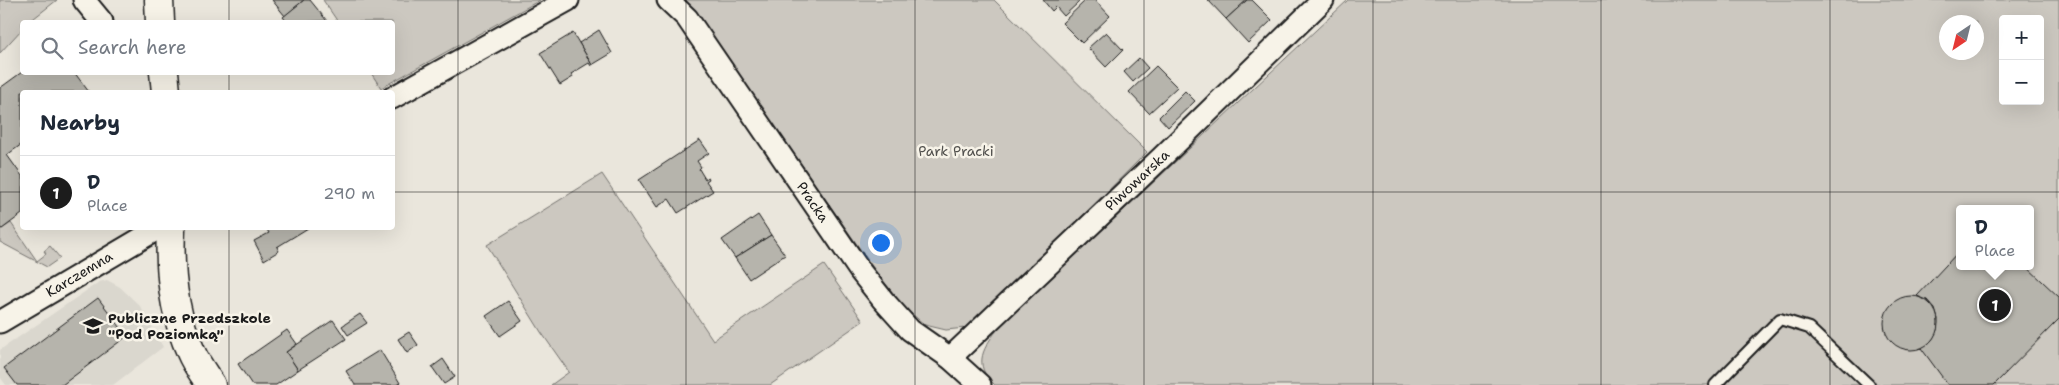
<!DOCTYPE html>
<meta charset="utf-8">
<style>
body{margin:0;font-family:"Shantell Sans",sans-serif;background:#f6f6f7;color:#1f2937}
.controls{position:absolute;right:15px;top:15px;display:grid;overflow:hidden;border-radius:5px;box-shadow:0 5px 20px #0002}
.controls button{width:45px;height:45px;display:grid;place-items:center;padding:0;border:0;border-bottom:1px solid #e0e1e3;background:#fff;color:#1f2937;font:25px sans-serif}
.compass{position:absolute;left:1939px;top:15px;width:45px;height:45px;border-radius:50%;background:#fff;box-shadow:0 5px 20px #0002;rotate:215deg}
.you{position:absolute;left:880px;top:242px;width:18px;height:18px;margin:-12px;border:4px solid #fff;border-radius:50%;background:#1a73e8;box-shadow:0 0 0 8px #1a73e833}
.badge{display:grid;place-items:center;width:32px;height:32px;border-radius:50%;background:#1c1c1c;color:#fff;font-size:16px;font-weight:700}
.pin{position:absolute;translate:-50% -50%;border:2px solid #fff;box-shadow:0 1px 5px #0006}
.popup{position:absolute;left:1956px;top:205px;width:78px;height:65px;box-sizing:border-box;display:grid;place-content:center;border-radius:5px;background:#fff;filter:drop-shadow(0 1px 4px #0005);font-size:16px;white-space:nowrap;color:#747a83}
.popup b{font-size:19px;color:#1f2937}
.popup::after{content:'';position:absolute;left:50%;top:100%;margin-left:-10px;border:10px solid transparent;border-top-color:#fff}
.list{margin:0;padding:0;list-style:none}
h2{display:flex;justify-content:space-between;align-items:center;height:65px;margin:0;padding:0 20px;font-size:21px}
h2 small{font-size:16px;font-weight:400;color:#747a83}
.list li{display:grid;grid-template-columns:32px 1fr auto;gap:15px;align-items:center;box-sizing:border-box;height:75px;padding:0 20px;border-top:1px solid #e0e1e3}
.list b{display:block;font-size:19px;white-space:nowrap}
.list p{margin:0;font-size:16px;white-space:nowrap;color:#747a83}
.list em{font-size:16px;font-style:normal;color:#747a83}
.icon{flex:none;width:28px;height:28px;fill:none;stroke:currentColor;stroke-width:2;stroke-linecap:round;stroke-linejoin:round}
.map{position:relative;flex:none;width:2059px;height:385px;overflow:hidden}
.search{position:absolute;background:#fff;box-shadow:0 5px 20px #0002;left:20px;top:20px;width:375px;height:55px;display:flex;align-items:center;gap:12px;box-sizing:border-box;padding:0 18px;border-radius:5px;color:#747a83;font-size:19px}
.panel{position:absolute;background:#fff;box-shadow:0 5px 20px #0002;left:20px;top:90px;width:375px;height:140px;border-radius:5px}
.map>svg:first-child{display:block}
.built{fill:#dad7ce}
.green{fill:#ccc8c0;stroke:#74726e;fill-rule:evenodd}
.building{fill:#b6b4ac;stroke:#1c1c1c}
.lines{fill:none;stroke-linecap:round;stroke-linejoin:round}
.lane-casing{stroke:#1c1c1c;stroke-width:14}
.street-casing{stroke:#1c1c1c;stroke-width:25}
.secondary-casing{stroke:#1c1c1c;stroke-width:31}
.lane{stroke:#f7f3e8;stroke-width:10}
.street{stroke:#f7f3e8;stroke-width:21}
.secondary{stroke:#f7f3e8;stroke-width:28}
.grid{fill:none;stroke:#1c1c1c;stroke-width:1;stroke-opacity:0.55}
.labels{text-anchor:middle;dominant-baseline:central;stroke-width:5;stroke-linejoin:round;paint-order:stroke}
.park-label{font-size:14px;fill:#51504d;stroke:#f7f3e8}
.street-label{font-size:14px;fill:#1c1c1c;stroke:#f7f3e8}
.poi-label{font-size:14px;font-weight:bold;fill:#1c1c1c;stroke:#f7f3e8;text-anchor:start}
</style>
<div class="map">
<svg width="2059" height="385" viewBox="0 0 2059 385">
<rect width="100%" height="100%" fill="#eae6dc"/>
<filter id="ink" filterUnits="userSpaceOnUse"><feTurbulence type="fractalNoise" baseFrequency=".02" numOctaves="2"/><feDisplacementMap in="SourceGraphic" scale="10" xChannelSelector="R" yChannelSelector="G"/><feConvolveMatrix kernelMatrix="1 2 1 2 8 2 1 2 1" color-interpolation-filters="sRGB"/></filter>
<g filter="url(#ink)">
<polygon class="built" points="107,280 120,287 140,306 163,347 113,385 6,385 0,377 0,350 99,282"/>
<g class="green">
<polygon points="0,0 57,0 29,22 22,22 22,29 0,53"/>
<polygon points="323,0 540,0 381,88 371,73 392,72 392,22 338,22"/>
<polygon points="684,0 994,0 1147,152 1017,281 965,328 946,330 925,325 905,308 874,269 699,17"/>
<path d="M1348,0H2059V385H995C971,364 984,347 1000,326ZM2003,19H2040V101H2003ZM1946,22H1976V52H1946ZM1960,209H2030V266H1960Z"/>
<polygon points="602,174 713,340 824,265 863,321 770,385 551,385 569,372 541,332 487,245"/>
<polygon points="11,223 37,261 46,254 44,251 50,246 60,258 47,267 0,242 0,228 2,229"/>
</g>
<g class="building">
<polygon points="272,0 304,0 285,16"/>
<polygon points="304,0 310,0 327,21 287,22 283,17"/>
<polygon points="1043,0 1077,0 1079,2 1064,16 1056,7 1052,11"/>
<polygon points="1086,0 1095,0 1110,16 1082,43 1062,23"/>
<polygon points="1208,0 1247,0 1226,19"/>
<polygon points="1247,0 1252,0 1272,20 1248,43 1226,19"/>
<polygon points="599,30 612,53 592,65 579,43"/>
<polygon points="1106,32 1123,50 1106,67 1088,48"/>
<polygon points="573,33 592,65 591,66 589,63 571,74 573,77 560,85 540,53"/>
<polygon points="1139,58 1148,68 1133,82 1124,72"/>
<polygon points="1156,66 1177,87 1149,113 1129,92"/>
<polygon points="22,72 74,72 89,92 22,92 22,144 7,155 22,176 22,214 2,229 0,228 0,88"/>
<polygon points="1185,91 1195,101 1168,127 1159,117"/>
<polygon points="700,140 709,153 697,161 701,167 699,169 705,179 708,177 709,179 706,181 713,191 678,213 669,199 657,207 639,180"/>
<polygon points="758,215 771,235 735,258 722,240"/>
<polygon points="266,228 308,228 277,247 279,251 264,260 254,241 269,233"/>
<polygon points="771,235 785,255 749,279 735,258"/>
<polygon points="1960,250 1960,266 2026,266 2059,297 2059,319 1994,385 1948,385 1921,348 1932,340 1937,330 1938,319 1935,309 1927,300 1917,296"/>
<circle cx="1911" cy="323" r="27"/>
<polygon points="98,298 127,336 62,385 17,385 4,368"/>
<polygon points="508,301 522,321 500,336 486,316"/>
<polygon points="360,314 367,323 348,335 342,326"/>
<polygon points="333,320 346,339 298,370 286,352"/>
<polygon points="287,330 297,344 286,352 298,370 276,385 252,385 238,364"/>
<polygon points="409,332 418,345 407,353 398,339"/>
<polygon points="380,350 400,383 396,385 355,385 346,371"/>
<polygon points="443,359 455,377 444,384 432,367"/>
</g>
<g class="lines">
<defs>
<polyline id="lane" points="1715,385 1780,319 1809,328 1869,385"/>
<g id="street">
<polyline points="84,0 102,22"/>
<polyline points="668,0 687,18 860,271 883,300 910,330 950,358 980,385"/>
<polyline points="392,98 568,0"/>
<polyline points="0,322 159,228"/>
<polyline points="950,358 1163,156 1323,0"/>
</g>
<g id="secondary">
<polyline points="159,0 160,22"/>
<polyline points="164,72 166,92"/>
<path d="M171,228C169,270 173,313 191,352C196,364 204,374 211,385"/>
</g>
</defs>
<use href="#lane" class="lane-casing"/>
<use href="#street" class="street-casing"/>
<use href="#secondary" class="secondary-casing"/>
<use href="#lane" class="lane"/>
<use href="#street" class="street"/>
<use href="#secondary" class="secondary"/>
</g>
</g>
<path class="grid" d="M229,0V22M458,0V385M686,0V385M915,0V385M1144,0V385M1373,0V385M1601,0V385M1830,0V385M229,72V92M0,192H22M392,192H2059M229,228V385"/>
<defs>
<symbol id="school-bare" viewBox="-9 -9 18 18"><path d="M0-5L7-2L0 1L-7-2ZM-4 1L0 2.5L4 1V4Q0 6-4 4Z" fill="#1c1c1c" stroke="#f7f3e8" stroke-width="2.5" paint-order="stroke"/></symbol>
</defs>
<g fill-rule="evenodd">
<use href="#school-bare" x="79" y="312" width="28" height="28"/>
</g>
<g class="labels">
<g class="park-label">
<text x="956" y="151">Park Pracki</text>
</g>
<g class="street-label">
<text transform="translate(1137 180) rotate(-43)">Piwowarska</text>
<text transform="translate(813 202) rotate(56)">Pracka</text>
<text transform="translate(79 274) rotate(-31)">Karczemna</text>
</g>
<g class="poi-label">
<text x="108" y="318">Publiczne Przedszkole<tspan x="108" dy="16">"Pod Poziomką"</tspan></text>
</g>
</g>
</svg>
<div class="controls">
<button>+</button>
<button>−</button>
</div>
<svg class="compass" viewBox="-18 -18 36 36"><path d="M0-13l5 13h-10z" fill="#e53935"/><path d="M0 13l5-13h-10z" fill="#747a83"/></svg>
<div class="you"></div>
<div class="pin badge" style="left:1995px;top:305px">1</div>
<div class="popup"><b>D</b>Place</div>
<div class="search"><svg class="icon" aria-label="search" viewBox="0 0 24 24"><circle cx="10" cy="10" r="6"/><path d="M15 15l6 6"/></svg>Search here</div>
<section class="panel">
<h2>Nearby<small></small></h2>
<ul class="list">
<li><span class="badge">1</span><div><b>D</b><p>Place</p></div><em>290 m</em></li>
</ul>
</section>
</div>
